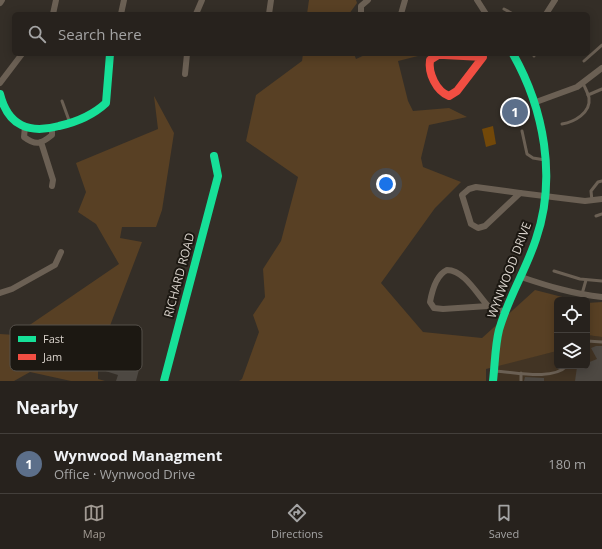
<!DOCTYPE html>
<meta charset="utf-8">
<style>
body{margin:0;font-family:"Open Sans",sans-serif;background:#332f2a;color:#f1f3f6}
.controls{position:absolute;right:12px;bottom:12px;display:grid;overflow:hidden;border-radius:6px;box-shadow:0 2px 10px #0003}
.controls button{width:36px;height:36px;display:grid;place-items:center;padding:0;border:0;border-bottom:1px solid #433f3b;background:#27221d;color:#f1f3f6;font:20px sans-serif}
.you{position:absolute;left:386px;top:184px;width:14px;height:14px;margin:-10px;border:3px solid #fff;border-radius:50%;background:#1a73e8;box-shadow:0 0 0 6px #1a73e833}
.badge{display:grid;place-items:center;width:26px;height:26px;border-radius:50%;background:#a19a93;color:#fff;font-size:13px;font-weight:700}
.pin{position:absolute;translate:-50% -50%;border:2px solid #fff;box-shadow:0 1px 4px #0006}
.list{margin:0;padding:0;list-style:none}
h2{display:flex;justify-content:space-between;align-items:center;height:52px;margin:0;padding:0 16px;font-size:17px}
h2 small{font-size:13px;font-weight:400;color:#a4a4a4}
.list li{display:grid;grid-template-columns:26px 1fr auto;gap:12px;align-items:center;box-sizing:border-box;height:60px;padding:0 16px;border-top:1px solid #433f3b}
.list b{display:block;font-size:15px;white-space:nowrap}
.list p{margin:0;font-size:13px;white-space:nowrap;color:#a4a4a4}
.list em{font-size:13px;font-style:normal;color:#a4a4a4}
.icon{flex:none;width:22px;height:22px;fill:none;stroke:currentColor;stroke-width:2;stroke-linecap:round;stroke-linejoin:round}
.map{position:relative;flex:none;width:602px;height:381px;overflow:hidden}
.search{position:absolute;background:#27221d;box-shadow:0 2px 10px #0003;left:12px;right:12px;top:12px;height:44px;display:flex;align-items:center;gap:10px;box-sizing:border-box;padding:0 14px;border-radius:6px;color:#a4a4a4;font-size:15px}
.sheet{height:112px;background:#27221d}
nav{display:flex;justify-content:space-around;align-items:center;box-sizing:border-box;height:56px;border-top:1px solid #433f3b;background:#27221d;font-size:11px;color:#a4a4a4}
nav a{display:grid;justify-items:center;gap:2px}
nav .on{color:#a19a93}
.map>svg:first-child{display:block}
.built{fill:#423424}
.green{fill:#584024}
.water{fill:#724809}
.building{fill:#4d4842}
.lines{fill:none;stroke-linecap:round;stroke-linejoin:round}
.lane{stroke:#6b6054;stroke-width:3}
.street{stroke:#6b6054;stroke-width:6}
.fast{stroke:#16e098;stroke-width:8}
.jam{stroke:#f24e42;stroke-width:8}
.labels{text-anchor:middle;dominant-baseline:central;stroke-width:4;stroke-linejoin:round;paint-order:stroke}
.street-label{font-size:12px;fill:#dbd4cd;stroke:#1c1812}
.key{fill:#1c1812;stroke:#55504a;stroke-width:1}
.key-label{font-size:11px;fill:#dbd4cd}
</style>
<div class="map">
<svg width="602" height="381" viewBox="0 0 602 381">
<rect width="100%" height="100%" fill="#342e27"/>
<polygon class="built" points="587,335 602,337 602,381 493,381 495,366 557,351 557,366 587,366"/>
<g class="green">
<polygon points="309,0 356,0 357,3 349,14 307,14"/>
<polygon points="303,54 354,54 356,59 367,54 426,54 398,61 408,101 413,111 449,108 467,117 429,125 421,158 423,167 461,182 435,208 381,283 423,332 482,338 535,290 574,300 557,300 557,351 486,369 486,381 239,381 242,379 259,332 253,315 265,297 263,269 281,241 298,177 246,141 256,95 302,61"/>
<polygon points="154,96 174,133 162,210 156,227 122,227 120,238 142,242 98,357 98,379 105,381 71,381 30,372 14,381 0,381 0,334 15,335 119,264 96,224 78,212 86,192 76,163 158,129"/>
<polygon points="602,302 602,337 587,335 587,303"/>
</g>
<polygon class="water" points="493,126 496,144 486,147 482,129"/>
<g class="building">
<polygon points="523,106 524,114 508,117 507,109"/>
<polygon points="82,346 141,362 136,381 116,381 118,375 77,362"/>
<polygon points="596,346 602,346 602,381 575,381 577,367 587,366 587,363 597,359 591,348"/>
<polygon points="525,377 544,378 544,381 524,381"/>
</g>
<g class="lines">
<g class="lane">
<polyline points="504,9 513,14"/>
<polyline points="534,54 534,56"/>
<polyline points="584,61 602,45"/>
<polyline points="588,95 602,89"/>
<polyline points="62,101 70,123"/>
<path d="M562,124C574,122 591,113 589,98C588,93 585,88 583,83"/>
<polyline points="522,131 527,154 533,158 545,160"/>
<polyline points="592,201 591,191 598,182 602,181"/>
<polyline points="596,216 602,214"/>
<polyline points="554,271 580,279 602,281"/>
<polyline points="582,294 586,280"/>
<polyline points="587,341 602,342"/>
<path d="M495,371C515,372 552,381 567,366"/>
<polyline points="521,381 521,373"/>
</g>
<g class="street">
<polyline points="477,0 486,14"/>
<polyline points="0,3 2,0"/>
<polyline points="53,14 56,0"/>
<polyline points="121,14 124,0"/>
<polyline points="196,14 202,0"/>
<polyline points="269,14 271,0"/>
<polyline points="361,14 361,6 368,0"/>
<polyline points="401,14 405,0"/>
<polyline points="546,14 555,0"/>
<polyline points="185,74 187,54"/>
<polyline points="0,83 22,54"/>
<polyline points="536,102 577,87 602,68"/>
<path d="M25,127L24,137C36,146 41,144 52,135V128"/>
<polyline points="41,142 53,180 52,186"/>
<polygon points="476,187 520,193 485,226 478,228 471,224 462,195 469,189"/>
<polyline points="520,193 585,201 602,199"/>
<path d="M447,270C464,270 477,294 488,306L443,309L434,308L430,302C432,291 436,275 447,270Z"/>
<path d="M521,277C548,286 573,294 602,297"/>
<polyline points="0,293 12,289 55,265 61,252"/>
<polyline points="488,306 506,312"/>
</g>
<g class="fast">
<path d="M0,94C8,126 29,134 59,126C77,122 92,116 106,103L110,54"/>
<polyline points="164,381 218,176 214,156"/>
<path d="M493,381C495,364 495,346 499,330C508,298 526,270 536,239C557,178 544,109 513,54"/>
</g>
<path class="jam" d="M438,55H444L483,57L457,91L449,96C436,91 428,73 430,60Z"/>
</g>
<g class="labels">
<g class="street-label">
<text transform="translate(509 270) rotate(-69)">WYNWOOD DRIVE</text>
<text transform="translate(179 275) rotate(-75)">RICHARD ROAD</text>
</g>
</g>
<rect x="10" y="325" width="132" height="46" rx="6" class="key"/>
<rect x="18" y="336" width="18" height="6" fill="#16e098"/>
<rect x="18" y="354" width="18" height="6" fill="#f24e42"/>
<g class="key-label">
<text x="43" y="343">Fast</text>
<text x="43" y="361">Jam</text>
</g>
</svg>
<div class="controls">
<button><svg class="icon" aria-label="locate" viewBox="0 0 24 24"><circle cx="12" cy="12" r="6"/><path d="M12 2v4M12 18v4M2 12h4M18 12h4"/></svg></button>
<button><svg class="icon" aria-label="layers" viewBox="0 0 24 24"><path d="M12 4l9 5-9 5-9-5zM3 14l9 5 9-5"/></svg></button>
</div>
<div class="you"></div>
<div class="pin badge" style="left:515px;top:112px;background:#5c6f8a">1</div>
<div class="search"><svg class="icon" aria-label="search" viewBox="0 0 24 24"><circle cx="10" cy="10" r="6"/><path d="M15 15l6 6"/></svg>Search here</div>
</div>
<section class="sheet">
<h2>Nearby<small></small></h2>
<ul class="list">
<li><span class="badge" style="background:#5c6f8a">1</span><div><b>Wynwood Managment</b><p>Office · Wynwood Drive</p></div><em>180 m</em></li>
</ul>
</section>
<nav>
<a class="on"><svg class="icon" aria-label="map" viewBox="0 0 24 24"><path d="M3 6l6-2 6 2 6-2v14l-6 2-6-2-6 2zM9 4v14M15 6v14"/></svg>Map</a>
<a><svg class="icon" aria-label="directions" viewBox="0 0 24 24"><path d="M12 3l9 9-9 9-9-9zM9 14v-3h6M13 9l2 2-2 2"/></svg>Directions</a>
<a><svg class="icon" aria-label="saved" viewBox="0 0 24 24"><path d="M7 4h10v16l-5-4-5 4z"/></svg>Saved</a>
</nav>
